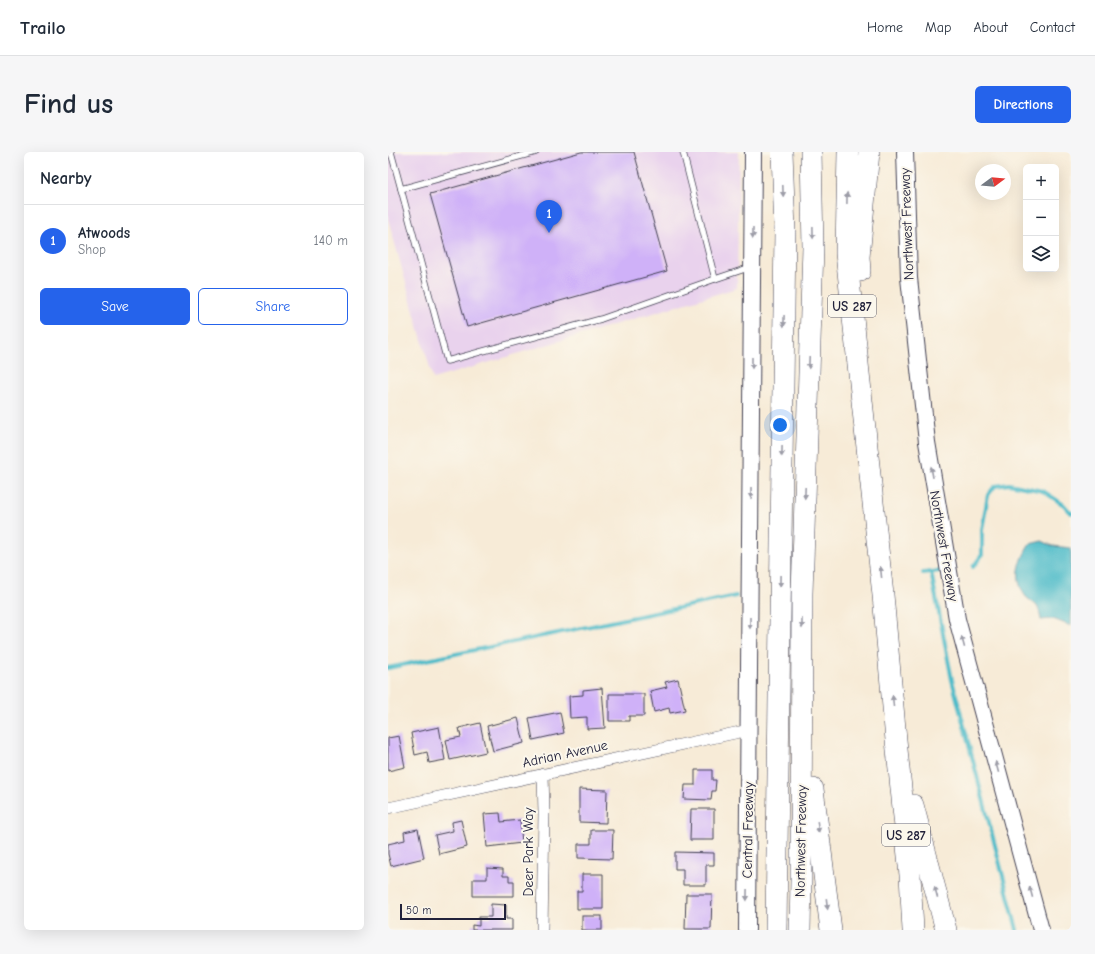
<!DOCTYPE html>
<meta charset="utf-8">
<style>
body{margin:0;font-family:"Comic Neue",sans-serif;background:#f6f6f7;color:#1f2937}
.controls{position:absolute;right:12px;top:12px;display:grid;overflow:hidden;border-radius:6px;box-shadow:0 4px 16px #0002}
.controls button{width:36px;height:36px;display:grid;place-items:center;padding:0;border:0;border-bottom:1px solid #e0e1e3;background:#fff;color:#1f2937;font:20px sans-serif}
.compass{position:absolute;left:587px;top:12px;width:36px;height:36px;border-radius:50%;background:#fff;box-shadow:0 4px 16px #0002;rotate:74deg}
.scale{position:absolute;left:12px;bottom:10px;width:106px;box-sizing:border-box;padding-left:4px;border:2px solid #22223b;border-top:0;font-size:11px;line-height:14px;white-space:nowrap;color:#22223b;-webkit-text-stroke:3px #fbf7ec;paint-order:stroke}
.you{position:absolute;left:392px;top:273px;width:14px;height:14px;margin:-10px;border:3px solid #fff;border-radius:50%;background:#1a73e8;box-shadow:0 0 0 6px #1a73e833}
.badge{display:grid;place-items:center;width:26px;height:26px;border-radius:50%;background:#2563eb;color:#fff;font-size:13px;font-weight:700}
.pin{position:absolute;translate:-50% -33px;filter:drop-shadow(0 1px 2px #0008)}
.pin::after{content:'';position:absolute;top:21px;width:14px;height:12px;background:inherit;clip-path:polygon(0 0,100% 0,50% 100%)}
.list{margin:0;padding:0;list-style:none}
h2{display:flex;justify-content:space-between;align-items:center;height:52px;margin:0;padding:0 16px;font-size:17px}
h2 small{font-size:13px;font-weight:400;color:#747a83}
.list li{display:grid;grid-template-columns:26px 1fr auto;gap:12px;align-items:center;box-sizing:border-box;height:72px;padding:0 16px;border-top:1px solid #e0e1e3}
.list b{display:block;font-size:15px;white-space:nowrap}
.list p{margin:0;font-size:13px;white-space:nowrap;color:#747a83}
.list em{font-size:13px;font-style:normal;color:#747a83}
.actions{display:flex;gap:8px;padding:12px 16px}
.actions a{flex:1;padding:9px 0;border:1px solid #2563eb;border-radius:6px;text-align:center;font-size:14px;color:#2563eb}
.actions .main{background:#2563eb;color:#fff}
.icon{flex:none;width:22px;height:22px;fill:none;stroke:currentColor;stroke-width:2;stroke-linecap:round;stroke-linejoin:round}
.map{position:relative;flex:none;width:683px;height:778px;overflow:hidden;border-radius:6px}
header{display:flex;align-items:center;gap:24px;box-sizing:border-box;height:56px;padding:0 20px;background:#fff;border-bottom:1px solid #e0e1e3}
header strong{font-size:19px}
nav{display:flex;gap:22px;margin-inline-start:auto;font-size:14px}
.intro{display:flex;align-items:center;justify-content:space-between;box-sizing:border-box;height:96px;padding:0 24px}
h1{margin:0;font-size:28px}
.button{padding:10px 18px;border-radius:6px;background:#2563eb;color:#fff;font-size:14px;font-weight:700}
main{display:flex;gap:24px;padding:0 24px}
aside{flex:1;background:#fff;border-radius:6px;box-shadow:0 4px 16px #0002}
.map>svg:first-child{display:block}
.built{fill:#e9d2ed}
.water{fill:#50bcc9;stroke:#396f82}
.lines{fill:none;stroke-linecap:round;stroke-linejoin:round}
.stream{stroke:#50bcc9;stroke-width:4}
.building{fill:#cfb1f8}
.service-casing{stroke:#424052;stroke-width:7}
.minor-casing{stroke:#424052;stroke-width:12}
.secondary-casing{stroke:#424052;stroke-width:18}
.motorway-casing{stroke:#424052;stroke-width:22}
.service{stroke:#fff;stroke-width:5.5}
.minor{stroke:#fff;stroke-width:11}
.secondary{stroke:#fff;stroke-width:16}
.motorway{stroke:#fff;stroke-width:21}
.oneway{fill:#9c9ca7}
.labels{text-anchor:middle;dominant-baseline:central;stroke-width:4;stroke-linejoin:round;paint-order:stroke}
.shield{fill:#fbf7ec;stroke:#636270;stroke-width:1}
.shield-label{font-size:13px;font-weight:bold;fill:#22223b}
.street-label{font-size:14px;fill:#22223b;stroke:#fbf7ec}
</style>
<header>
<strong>Trailo</strong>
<nav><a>Home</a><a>Map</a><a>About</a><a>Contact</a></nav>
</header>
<div class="intro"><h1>Find us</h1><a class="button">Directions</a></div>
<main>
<aside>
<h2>Nearby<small></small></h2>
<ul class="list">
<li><span class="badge">1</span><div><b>Atwoods</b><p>Shop</p></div><em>140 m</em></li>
</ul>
<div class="actions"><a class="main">Save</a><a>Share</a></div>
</aside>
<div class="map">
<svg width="683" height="778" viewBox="0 0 683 778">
<rect width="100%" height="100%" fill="#fbf7ec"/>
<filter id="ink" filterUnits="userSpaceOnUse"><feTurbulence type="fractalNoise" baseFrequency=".025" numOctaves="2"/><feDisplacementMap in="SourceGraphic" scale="8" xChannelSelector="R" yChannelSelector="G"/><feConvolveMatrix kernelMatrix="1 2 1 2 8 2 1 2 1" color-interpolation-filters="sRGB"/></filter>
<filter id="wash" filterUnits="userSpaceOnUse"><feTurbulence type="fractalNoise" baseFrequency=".012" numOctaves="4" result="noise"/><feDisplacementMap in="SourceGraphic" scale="16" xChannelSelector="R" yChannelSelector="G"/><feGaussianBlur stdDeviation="0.9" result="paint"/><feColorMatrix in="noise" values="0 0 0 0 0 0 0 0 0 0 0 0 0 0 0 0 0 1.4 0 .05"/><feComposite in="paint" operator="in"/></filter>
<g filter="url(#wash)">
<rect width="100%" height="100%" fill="#f7ebd7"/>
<polygon class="built" points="0,0 351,0 349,136 45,227 0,67"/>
<path class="water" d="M654,389L665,394L683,396V474L665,467L653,468C652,463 651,456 648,453C645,450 641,448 638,445C625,427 631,409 642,392Z"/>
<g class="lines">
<g class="stream">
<polyline points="585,415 594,403 594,378 600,343 607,334 621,332 655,339 676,353 683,361"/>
<polyline points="543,420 564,528 629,778"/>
<polyline points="535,421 552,419"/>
<polyline points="0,516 348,444"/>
</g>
</g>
<g id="blocks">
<g class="building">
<polygon points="193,0 246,0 279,119 79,175 42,42"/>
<polygon points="290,527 297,558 282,561 281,556 266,560 262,539 279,535 277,530"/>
<polygon points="214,536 217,576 199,577 199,565 182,566 181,544 195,543 195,538"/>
<polygon points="221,542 256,542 256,564 241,564 241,569 221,569"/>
<polygon points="172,560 176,581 145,588 141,566"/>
<polygon points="130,566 136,591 105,599 99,574"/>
<polygon points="92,571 98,600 62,608 58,588 73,585 71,576"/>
<polygon points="51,575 57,608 41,611 39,600 27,603 23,581"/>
<polygon points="11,584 17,615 0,619 0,586"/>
<polygon points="307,618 324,618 324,628 328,628 327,639 324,639 323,648 296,647 297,633 307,633"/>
<polygon points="191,637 219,638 218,671 191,670"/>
<polygon points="303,657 326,657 326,688 302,688"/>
<polygon points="112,661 113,670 132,668 134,691 99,695 96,662"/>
<polygon points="73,668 79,695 51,702 47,683 65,679 64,670"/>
<polygon points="30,677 36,706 3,714 0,702 0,692 17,688 16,680"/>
<polygon points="203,678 225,678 224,707 190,706 190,692 203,692"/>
<polygon points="287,700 326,701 326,713 318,713 318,733 295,733 295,717 287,717"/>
<polygon points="99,716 115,717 115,724 121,724 121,729 126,729 126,744 85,744 85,727 99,727"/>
<polygon points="194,722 215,722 215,757 189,757 189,739 194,739"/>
<polygon points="298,742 324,742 323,777 297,777"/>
<polygon points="103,752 118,753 118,767 124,767 124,778 84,778 84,773 91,774 91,765 103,765"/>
<rect x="194" y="764" width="20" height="14"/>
</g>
</g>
</g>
<g filter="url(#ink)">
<use href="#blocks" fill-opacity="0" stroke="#424052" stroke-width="1"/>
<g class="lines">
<defs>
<g id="service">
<polyline points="3,0 13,37 148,0"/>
<polyline points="13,37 59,209 213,167 327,127 295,0"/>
<polyline points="327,127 363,115"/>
</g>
<g id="minor">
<polyline points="0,656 361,578"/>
<polyline points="154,778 156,662 155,622"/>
</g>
<g id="secondary">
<polyline points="517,0 521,126 539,290 569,467 653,778"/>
<polyline points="359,778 365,0"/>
</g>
<g id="motorway">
<polyline points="460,0 458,101 495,443 508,588 522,723 525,778"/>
<polyline points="472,119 471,105 481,0"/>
<polyline points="425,637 443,778"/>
<polyline points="525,653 558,778"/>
<polyline points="388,778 397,79 394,0"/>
<polyline points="412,778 413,728 414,442 425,95 423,0"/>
</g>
</defs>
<use href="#service" class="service-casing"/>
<use href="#minor" class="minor-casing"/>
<use href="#secondary" class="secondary-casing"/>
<use href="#motorway" class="motorway-casing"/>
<use href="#service" class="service"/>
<use href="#minor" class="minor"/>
<use href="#secondary" class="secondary"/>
<use href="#motorway" class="motorway"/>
</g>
<defs><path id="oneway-solid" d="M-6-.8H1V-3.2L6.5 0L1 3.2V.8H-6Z"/></defs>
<g class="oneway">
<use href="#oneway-solid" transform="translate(395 39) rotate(88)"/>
<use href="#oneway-solid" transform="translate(459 46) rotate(-89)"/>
<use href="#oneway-solid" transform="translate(365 81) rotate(90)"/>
<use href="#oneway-solid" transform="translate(425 81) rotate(89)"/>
<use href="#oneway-solid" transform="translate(396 169) rotate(91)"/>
<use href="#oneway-solid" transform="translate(364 211) rotate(90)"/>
<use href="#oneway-solid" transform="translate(421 211) rotate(92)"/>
<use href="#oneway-solid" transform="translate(394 299) rotate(91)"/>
<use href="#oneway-solid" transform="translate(544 320) rotate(-100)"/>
<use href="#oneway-solid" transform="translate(363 341) rotate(90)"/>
<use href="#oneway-solid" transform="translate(417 341) rotate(92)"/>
<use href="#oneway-solid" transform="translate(493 420) rotate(-96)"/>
<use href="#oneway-solid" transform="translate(392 429) rotate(91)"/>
<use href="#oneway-solid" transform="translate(362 471) rotate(90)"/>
<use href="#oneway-solid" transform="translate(414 471) rotate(90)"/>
<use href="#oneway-solid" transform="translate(575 490) rotate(-105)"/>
<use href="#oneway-solid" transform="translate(505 549) rotate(-95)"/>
<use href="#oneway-solid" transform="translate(609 615) rotate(-105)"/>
<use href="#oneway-solid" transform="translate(430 675) rotate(83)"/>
<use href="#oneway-solid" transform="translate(548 740) rotate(-105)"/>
<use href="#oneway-solid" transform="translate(643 740) rotate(-105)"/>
<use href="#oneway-solid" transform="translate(359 743) rotate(91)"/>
<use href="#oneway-solid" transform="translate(439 752) rotate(83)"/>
</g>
</g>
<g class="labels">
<g class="shield">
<rect x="440" y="143" width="48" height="22" rx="3"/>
<rect x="494" y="672" width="48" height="22" rx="3"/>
</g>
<g class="shield-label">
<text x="464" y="154">US 287</text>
<text x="518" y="683">US 287</text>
</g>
<g class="street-label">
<text transform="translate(519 72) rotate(-92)">Northwest Freeway</text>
<text transform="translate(556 394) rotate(80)">Northwest Freeway</text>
<text transform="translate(177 602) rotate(-12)">Adrian Avenue</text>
<text transform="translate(360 678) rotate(-89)">Central Freeway</text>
<text transform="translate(413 689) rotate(-89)">Northwest Freeway</text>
<text transform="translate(140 700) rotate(-90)">Deer Park Way</text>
</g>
</g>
</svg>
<div class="controls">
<button>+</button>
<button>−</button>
<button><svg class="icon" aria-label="layers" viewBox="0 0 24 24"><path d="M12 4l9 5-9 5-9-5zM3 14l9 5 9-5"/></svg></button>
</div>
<svg class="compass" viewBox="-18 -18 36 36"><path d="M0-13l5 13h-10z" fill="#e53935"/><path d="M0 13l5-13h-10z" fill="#747a83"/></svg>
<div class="scale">50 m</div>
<div class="you"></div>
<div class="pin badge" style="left:161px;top:81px">1</div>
</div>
</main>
